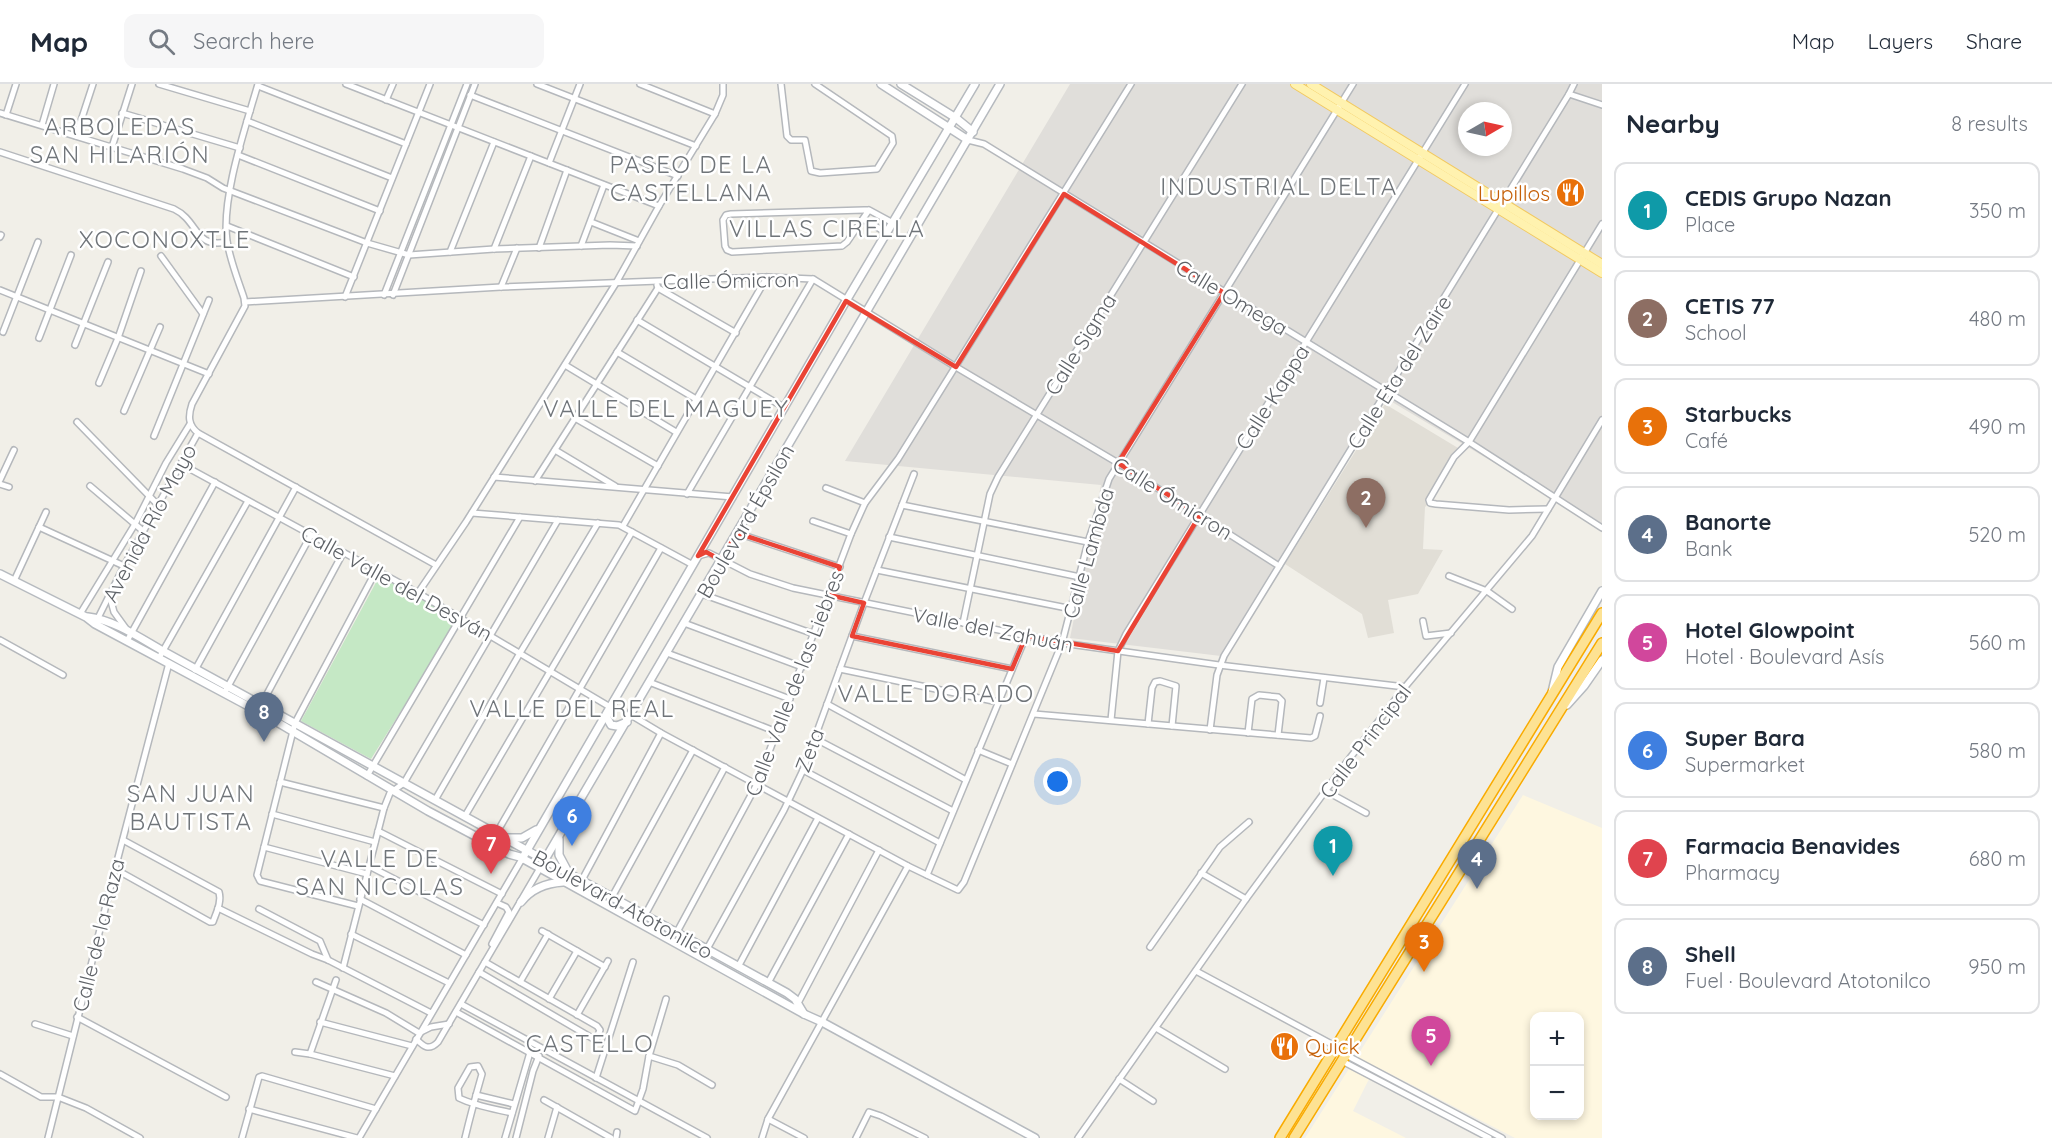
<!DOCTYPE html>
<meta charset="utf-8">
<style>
body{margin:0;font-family:Quicksand,sans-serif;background:#f6f6f7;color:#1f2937}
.controls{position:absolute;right:18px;bottom:18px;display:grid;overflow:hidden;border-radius:12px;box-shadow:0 3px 9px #0003}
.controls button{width:54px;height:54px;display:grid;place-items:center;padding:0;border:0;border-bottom:2px solid #e0e1e3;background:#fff;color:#1f2937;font:30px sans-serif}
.compass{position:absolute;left:1458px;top:18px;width:54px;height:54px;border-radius:50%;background:#fff;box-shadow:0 3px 9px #0003;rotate:81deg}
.you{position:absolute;left:1058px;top:698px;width:21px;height:21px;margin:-15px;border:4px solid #fff;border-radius:50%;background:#1a73e8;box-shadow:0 0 0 9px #1a73e833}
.badge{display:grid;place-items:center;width:39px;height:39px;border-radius:50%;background:#db2777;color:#fff;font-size:20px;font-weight:700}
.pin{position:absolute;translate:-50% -50px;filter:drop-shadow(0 2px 3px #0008)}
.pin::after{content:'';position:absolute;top:32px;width:21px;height:18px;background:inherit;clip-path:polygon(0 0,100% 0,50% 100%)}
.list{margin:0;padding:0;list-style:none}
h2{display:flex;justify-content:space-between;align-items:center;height:78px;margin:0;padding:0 24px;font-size:26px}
h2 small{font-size:20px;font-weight:400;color:#747a83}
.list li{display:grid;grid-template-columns:39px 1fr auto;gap:18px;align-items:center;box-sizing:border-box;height:96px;margin:0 12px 12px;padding:0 12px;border:2px solid #e0e1e3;border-radius:12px}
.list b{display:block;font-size:22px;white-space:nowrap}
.list p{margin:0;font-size:20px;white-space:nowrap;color:#747a83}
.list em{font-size:20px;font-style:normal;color:#747a83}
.icon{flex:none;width:33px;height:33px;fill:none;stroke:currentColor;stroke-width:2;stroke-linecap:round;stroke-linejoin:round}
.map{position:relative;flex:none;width:1602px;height:1054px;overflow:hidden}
header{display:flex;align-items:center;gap:36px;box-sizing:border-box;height:84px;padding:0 30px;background:#fff;border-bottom:2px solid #e0e1e3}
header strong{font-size:28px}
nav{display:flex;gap:33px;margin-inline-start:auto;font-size:21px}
.search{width:420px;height:54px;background:#f6f6f7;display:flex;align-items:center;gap:15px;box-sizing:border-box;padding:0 21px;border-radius:12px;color:#747a83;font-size:22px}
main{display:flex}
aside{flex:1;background:#fff}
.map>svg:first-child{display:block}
.commercial{fill:#fef7e0;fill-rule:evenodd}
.industrial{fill:#e0deda;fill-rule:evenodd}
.education{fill:#e1ded6}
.green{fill:#c5e8c5}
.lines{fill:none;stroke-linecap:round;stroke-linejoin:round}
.street-casing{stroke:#b5b8bc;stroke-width:8}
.secondary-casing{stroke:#b6babf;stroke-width:10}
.primary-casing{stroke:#f2c960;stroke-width:10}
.highway-casing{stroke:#f9ab00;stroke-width:12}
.street{stroke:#fff;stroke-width:5}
.secondary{stroke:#fff;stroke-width:7}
.primary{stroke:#fff2af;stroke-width:8}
.highway{stroke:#fde293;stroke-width:9}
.marked{fill:none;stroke:#ea4335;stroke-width:4.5;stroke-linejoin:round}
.labels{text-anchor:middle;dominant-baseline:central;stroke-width:5;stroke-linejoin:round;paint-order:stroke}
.food-label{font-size:21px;fill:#c56008;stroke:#fff;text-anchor:end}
.street-label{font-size:21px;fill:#5f6368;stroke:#fff}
.quarter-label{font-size:24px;letter-spacing:1.5px;fill:#70757a;stroke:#fff}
</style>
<header>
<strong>Map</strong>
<div class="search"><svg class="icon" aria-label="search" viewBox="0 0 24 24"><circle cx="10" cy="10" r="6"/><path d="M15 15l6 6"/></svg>Search here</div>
<nav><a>Map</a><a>Layers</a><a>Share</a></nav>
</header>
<main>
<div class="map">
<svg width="1602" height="1054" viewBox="0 0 1602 1054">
<rect width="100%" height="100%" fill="#f1efe8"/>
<path class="commercial" d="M1523,711L1602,744V1054H1515L1379,984L1368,997L1353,1027L1406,1054H1305ZM1534,932H1580V1032H1534Z"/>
<path class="industrial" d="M1070,0H1602V443L1387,315L1221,572L1070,554L1101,401L845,377ZM1467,27H1503V63H1467Z"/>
<polygon class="education" points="1385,320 1458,364 1425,418 1428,420 1425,423 1423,465 1443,466 1418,510 1388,516 1394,549 1368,554 1362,530 1285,480"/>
<polygon class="green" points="380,491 458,536 371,675 301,637"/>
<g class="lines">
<defs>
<g id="street">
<polyline points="159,0 250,27"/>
<path d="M258,0C246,42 221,113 227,157C230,176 238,196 244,214L245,222L192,320C188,332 188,341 198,349L436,481"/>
<polyline points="346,0 659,122"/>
<polyline points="537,0 696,62"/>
<polyline points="640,0 715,30"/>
<polyline points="781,0 787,52 791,56 805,56 811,87 820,89 877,85 893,59 892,52 815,0"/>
<polyline points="258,2 406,60"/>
<polyline points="1569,10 1602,21"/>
<polyline points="470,11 678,92"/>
<polyline points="386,16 393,0"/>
<polyline points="0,29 183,85 207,94 223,104 367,159 409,171 494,165 610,161 637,162"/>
<polyline points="122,29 240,64"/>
<polyline points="6,31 16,0"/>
<polyline points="247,37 392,94"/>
<polyline points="42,41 54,0"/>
<polyline points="76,52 93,0"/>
<polyline points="968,56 984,60 1469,358 1602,444"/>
<polyline points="112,63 132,0"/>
<path d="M0,68L174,125C199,137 194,165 227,158"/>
<polyline points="238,71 380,127"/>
<polyline points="549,79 580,0"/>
<polyline points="869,126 847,158 842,162 732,168 727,166 725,162 723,136 726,131 731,130 864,126 869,126 893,139"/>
<polyline points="863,135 887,149"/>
<polyline points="591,138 639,157"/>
<polyline points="227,142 354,193"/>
<polyline points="0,153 1,151"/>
<polyline points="581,162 604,101"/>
<polyline points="539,164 567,86"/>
<polyline points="494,165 531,72"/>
<polyline points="450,168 494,58"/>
<polyline points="161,172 203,230"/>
<polyline points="657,201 658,204 736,249"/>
<polyline points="501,203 517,164"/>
<polyline points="0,206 209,290"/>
<polyline points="384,211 467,0"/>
<polyline points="393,211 475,0"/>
<polyline points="345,213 430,0"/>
<polyline points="245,218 501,203 767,193 813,195 956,283 1118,379 1279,482"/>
<polyline points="637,236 785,324"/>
<polyline points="3,248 38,158"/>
<polyline points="39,254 71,171"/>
<polyline points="75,261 108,178"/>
<polyline points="617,268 696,315"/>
<polyline points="565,281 676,348"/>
<polyline points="99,299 118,254 141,187"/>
<polyline points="124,327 160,243"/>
<polyline points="575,334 658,382"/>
<polyline points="77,338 158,421"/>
<polyline points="154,352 209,216"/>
<polyline points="555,366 615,402"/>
<polyline points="181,380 418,509 610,623"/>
<polyline points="494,393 733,413"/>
<polyline points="0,396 14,366"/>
<polyline points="535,397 658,204"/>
<polyline points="0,400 9,403"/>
<polyline points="90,402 143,447"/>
<polyline points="826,404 865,419"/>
<polyline points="687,410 813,195"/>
<polyline points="902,421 1088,458"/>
<polyline points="1548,425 1509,426 1436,420 1430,419 1429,416 1454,373 1469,358 1602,140"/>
<polyline points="472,429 619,441 693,481"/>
<polyline points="813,437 851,450"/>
<polyline points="623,442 767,193"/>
<polyline points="39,443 124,482"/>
<polyline points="737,449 840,483"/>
<polyline points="889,453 1080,493"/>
<polyline points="698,472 709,469 750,490 793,504 1062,559 1219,581 1405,603"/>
<polyline points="877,486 1072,525"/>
<polyline points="1449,492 1487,507 1512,525"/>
<polyline points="14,497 46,428"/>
<polyline points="418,509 466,438 616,199 659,122 715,30 723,11 723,0"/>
<polyline points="109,510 114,528 127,546"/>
<polyline points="702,510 814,550"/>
<polyline points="80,530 135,440 166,379 190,340"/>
<polyline points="1423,537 1426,552 1451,549"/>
<polyline points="96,538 124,482 198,349"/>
<polyline points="684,539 802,583"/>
<polyline points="963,539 990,410 998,393 1242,0"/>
<polyline points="852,552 1012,585"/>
<polyline points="0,556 63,591"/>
<polyline points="127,557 215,398"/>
<polyline points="667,569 790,615"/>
<polyline points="159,574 248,417"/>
<polyline points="840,585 998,618"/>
<polyline points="195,586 296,403"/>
<polyline points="649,598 777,648"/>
<polyline points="226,606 311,451"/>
<polyline points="1320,619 1324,594"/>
<polyline points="827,620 966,696"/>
<polyline points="260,623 343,469"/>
<polyline points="1034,630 1311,654 1315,652 1320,632"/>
<polyline points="631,631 661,649 908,782 958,806 964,798 1062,559 1088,458 1109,395 1353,0"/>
<polyline points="1111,636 1118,567 1126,550 1465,0"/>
<polyline points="1148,640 1152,604 1155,598 1160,597 1176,602 1172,642"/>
<polyline points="1210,646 1217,591 1224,572 1569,10 1574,0"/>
<polyline points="1248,649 1252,615 1259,611 1278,613 1282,617 1278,651"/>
<polyline points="814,654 953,727"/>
<polyline points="978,666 1012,680"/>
<polyline points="803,686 940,759"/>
<polyline points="367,692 520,433"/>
<polyline points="280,698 384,724"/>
<polyline points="1326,707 1366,729"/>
<polyline points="435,716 520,569 598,439"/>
<polyline points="272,730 375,758"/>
<polyline points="465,732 632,448"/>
<polyline points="378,747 502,810"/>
<polyline points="496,750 661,464"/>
<polyline points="264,763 367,790"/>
<polyline points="369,782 484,841"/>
<path d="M115,785L210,838H213C216,829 222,818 219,808L123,756"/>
<polyline points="1201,789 1246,815"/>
<polyline points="927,791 1026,552"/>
<polyline points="582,796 661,649"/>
<polyline points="612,813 693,666"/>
<polyline points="360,815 466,871"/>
<polyline points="358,822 260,797 257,791 295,639 376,487"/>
<polyline points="218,824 312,870 328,876 431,929"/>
<polyline points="259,825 320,857 328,876"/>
<polyline points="645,831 725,683"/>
<polyline points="542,847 605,883"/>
<polyline points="677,848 757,700 851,450 865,419 898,375 1131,0"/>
<polyline points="351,850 449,899"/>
<polyline points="492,860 509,828 506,823 497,819"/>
<polyline points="1150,863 1220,763 1249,738"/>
<polyline points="707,865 784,726 803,686 864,519 914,390"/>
<polyline points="738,883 818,734"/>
<polyline points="343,884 384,724 390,709 404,699 408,692 558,436"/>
<polyline points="1196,887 1337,963"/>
<polyline points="479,888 592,954 597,954 600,946 597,942 485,878"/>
<polyline points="316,898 386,929 419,949"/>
<polyline points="520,898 548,850"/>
<polyline points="768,899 849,750"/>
<polyline points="549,915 577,867"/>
<polyline points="461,920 707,1054"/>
<polyline points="797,921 879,766"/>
<polyline points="456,928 635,1027 643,1005 649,972 666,915"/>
<polyline points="577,931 608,877"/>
<polyline points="77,933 226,1013"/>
<polyline points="320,938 412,962"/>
<polyline points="35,940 73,952"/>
<polyline points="1156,944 1225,985"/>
<polyline points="421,948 431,943 449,940"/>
<path d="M416,955C424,963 429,967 438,958L540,784"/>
<polyline points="295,968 310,970 395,992"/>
<polyline points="310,970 336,896"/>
<polyline points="1346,971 1502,1054"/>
<polyline points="649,972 678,981 712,1001"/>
<polyline points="1342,977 1489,1054"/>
<polyline points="0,990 41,1013 58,1013 86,1024 140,1054"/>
<polyline points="596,994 633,878"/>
<polyline points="1119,995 1153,1017"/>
<polyline points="476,1011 514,1020"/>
<polyline points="544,1016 611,1054"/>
<polyline points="249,1025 357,1054"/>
<polyline points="768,1035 804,1054"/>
<polyline points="48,1054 115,785 169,579"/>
<polyline points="242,1054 259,993 262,992 376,1025"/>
<polyline points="359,1054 522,775"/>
<path d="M465,1054C470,1033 476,1011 482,990L478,982L470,983L458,1004L459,1014C475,1022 495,1025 512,1029"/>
<polyline points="505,1054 531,965"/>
<polyline points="516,1054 533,987 539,972"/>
<polyline points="548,1054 557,1023"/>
<polyline points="616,1054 617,1048"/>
<polyline points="762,1054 768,1035 908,782"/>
<polyline points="856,1054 869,1028 881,1032 925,1054"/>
<polyline points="1078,1054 1246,815 1346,679 1405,603 1532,452 1602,336"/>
</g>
<g id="secondary">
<polyline points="881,0 968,56"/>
<polyline points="901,0 956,34 973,48"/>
<polyline points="0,490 86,533 95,540 265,631 428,727 509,770 520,773 804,930 822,938 1035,1054"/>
<path d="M88,533C114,536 140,554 163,567L787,909L795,915L804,930"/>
<polyline points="1552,608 1558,583 1602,507"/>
<polyline points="1567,621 1584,602 1602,576"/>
<polyline points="608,628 607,634 611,641 617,642 627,638"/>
<polyline points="507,754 522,754 536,746"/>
<polyline points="559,755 559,771 567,786"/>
<polyline points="522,775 846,217 975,0"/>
<polyline points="540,784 1000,0"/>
<path d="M521,818C532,804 546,799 563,798"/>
</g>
<g id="primary">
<polyline points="1295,0 1602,189"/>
<polyline points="1311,0 1602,180"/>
</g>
<g id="highway">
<polyline points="1280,1054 1602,529"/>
<polyline points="1294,1054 1602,559"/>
</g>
</defs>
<use href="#street" class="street-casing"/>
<use href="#secondary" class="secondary-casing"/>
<use href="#primary" class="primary-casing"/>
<use href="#highway" class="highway-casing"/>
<use href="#street" class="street"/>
<use href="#secondary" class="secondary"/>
<use href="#primary" class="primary"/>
<use href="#highway" class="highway"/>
</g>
<path class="marked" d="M1064,110L1224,209L1118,379L1200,431L1118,567L1026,552L1012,585L852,552L864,519L829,511L840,483L737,449L721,476L706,468L698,472L846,217L956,283Z"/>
<defs>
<symbol id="restaurant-disc" viewBox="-11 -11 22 22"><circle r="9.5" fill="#e8710a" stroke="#fff"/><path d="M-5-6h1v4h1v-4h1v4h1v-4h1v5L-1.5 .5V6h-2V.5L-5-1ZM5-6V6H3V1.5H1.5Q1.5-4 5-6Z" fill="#fff"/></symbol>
</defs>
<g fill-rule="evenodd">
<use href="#restaurant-disc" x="1554" y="92" width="33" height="33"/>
<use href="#restaurant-disc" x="1268" y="946" width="33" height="33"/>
</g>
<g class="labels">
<g class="food-label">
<text x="1550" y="109">Lupillos</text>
<text x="1305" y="962" text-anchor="start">Quick</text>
</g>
<g class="street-label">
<text transform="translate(731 196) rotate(-1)">Calle Ómicron</text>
<text transform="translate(1232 213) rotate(31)">Calle Omega</text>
<text transform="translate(1080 260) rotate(-58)">Calle Sigma</text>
<text transform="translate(1399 288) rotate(-58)">Calle Eta del Zaire</text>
<text transform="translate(1272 313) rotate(-58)">Calle Kappa</text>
<text transform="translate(1173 414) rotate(32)">Calle Ómicron</text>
<text transform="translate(745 437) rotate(-60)">Boulevard Épsilon</text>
<text transform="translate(149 439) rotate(-62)">Avenida Río Mayo</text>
<text transform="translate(1088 469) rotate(-74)">Calle Lambda</text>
<text transform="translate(397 499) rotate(29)">Calle Valle del Desván</text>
<text transform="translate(993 545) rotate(11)">Valle del Zahuán</text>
<text transform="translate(794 599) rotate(-69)">Calle Valle de las Liebres</text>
<text transform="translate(1365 657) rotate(-53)">Calle Principal</text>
<text transform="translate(809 666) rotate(-69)">Zeta</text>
<text transform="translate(623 820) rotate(29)">Boulevard Atotonilco</text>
<text transform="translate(98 851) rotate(-76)">Calle de la Raza</text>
</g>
<g class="quarter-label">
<text x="120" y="42">ARBOLEDAS<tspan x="120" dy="28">SAN HILARIÓN</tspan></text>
<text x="691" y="80">PASEO DE LA<tspan x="691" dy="28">CASTELLANA</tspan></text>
<text x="1279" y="102">INDUSTRIAL DELTA</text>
<text x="827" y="144">VILLAS CIRELLA</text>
<text x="165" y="155">XOCONOXTLE</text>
<text x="666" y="324">VALLE DEL MAGUEY</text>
<text x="936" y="609">VALLE DORADO</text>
<text x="572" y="624">VALLE DEL REAL</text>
<text x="191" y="709">SAN JUAN<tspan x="191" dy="28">BAUTISTA</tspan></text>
<text x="380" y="774">VALLE DE<tspan x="380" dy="28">SAN NICOLAS</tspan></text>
<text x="590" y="959">CASTELLO</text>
</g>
</g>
</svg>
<div class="controls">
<button>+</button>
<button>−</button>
</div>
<svg class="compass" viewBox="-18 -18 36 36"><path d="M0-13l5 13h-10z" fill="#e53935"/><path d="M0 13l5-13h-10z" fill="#747a83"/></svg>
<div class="you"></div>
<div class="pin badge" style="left:1333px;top:792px;background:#0f9aa8">1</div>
<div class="pin badge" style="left:1366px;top:444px;background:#8d6e63">2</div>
<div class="pin badge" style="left:1424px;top:888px;background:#e8710a">3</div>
<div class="pin badge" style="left:1477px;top:805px;background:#5c6f8a">4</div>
<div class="pin badge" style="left:1431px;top:982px;background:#d1479c">5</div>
<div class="pin badge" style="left:572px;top:762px;background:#3f7fe0">6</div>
<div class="pin badge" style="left:491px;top:790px;background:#e0444e">7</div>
<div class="pin badge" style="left:264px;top:658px;background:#5c6f8a">8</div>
</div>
<aside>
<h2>Nearby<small>8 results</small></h2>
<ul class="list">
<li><span class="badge" style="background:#0f9aa8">1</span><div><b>CEDIS Grupo Nazan</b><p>Place</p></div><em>350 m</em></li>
<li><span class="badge" style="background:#8d6e63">2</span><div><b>CETIS 77</b><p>School</p></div><em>480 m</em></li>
<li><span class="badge" style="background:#e8710a">3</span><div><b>Starbucks</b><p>Café</p></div><em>490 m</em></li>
<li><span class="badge" style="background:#5c6f8a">4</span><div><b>Banorte</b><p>Bank</p></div><em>520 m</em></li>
<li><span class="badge" style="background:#d1479c">5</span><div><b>Hotel Glowpoint</b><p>Hotel · Boulevard Asís</p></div><em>560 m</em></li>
<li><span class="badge" style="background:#3f7fe0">6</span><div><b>Super Bara</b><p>Supermarket</p></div><em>580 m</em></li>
<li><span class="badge" style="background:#e0444e">7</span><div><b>Farmacia Benavides</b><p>Pharmacy</p></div><em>680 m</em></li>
<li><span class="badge" style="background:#5c6f8a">8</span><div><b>Shell</b><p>Fuel · Boulevard Atotonilco</p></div><em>950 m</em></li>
</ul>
</aside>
</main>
